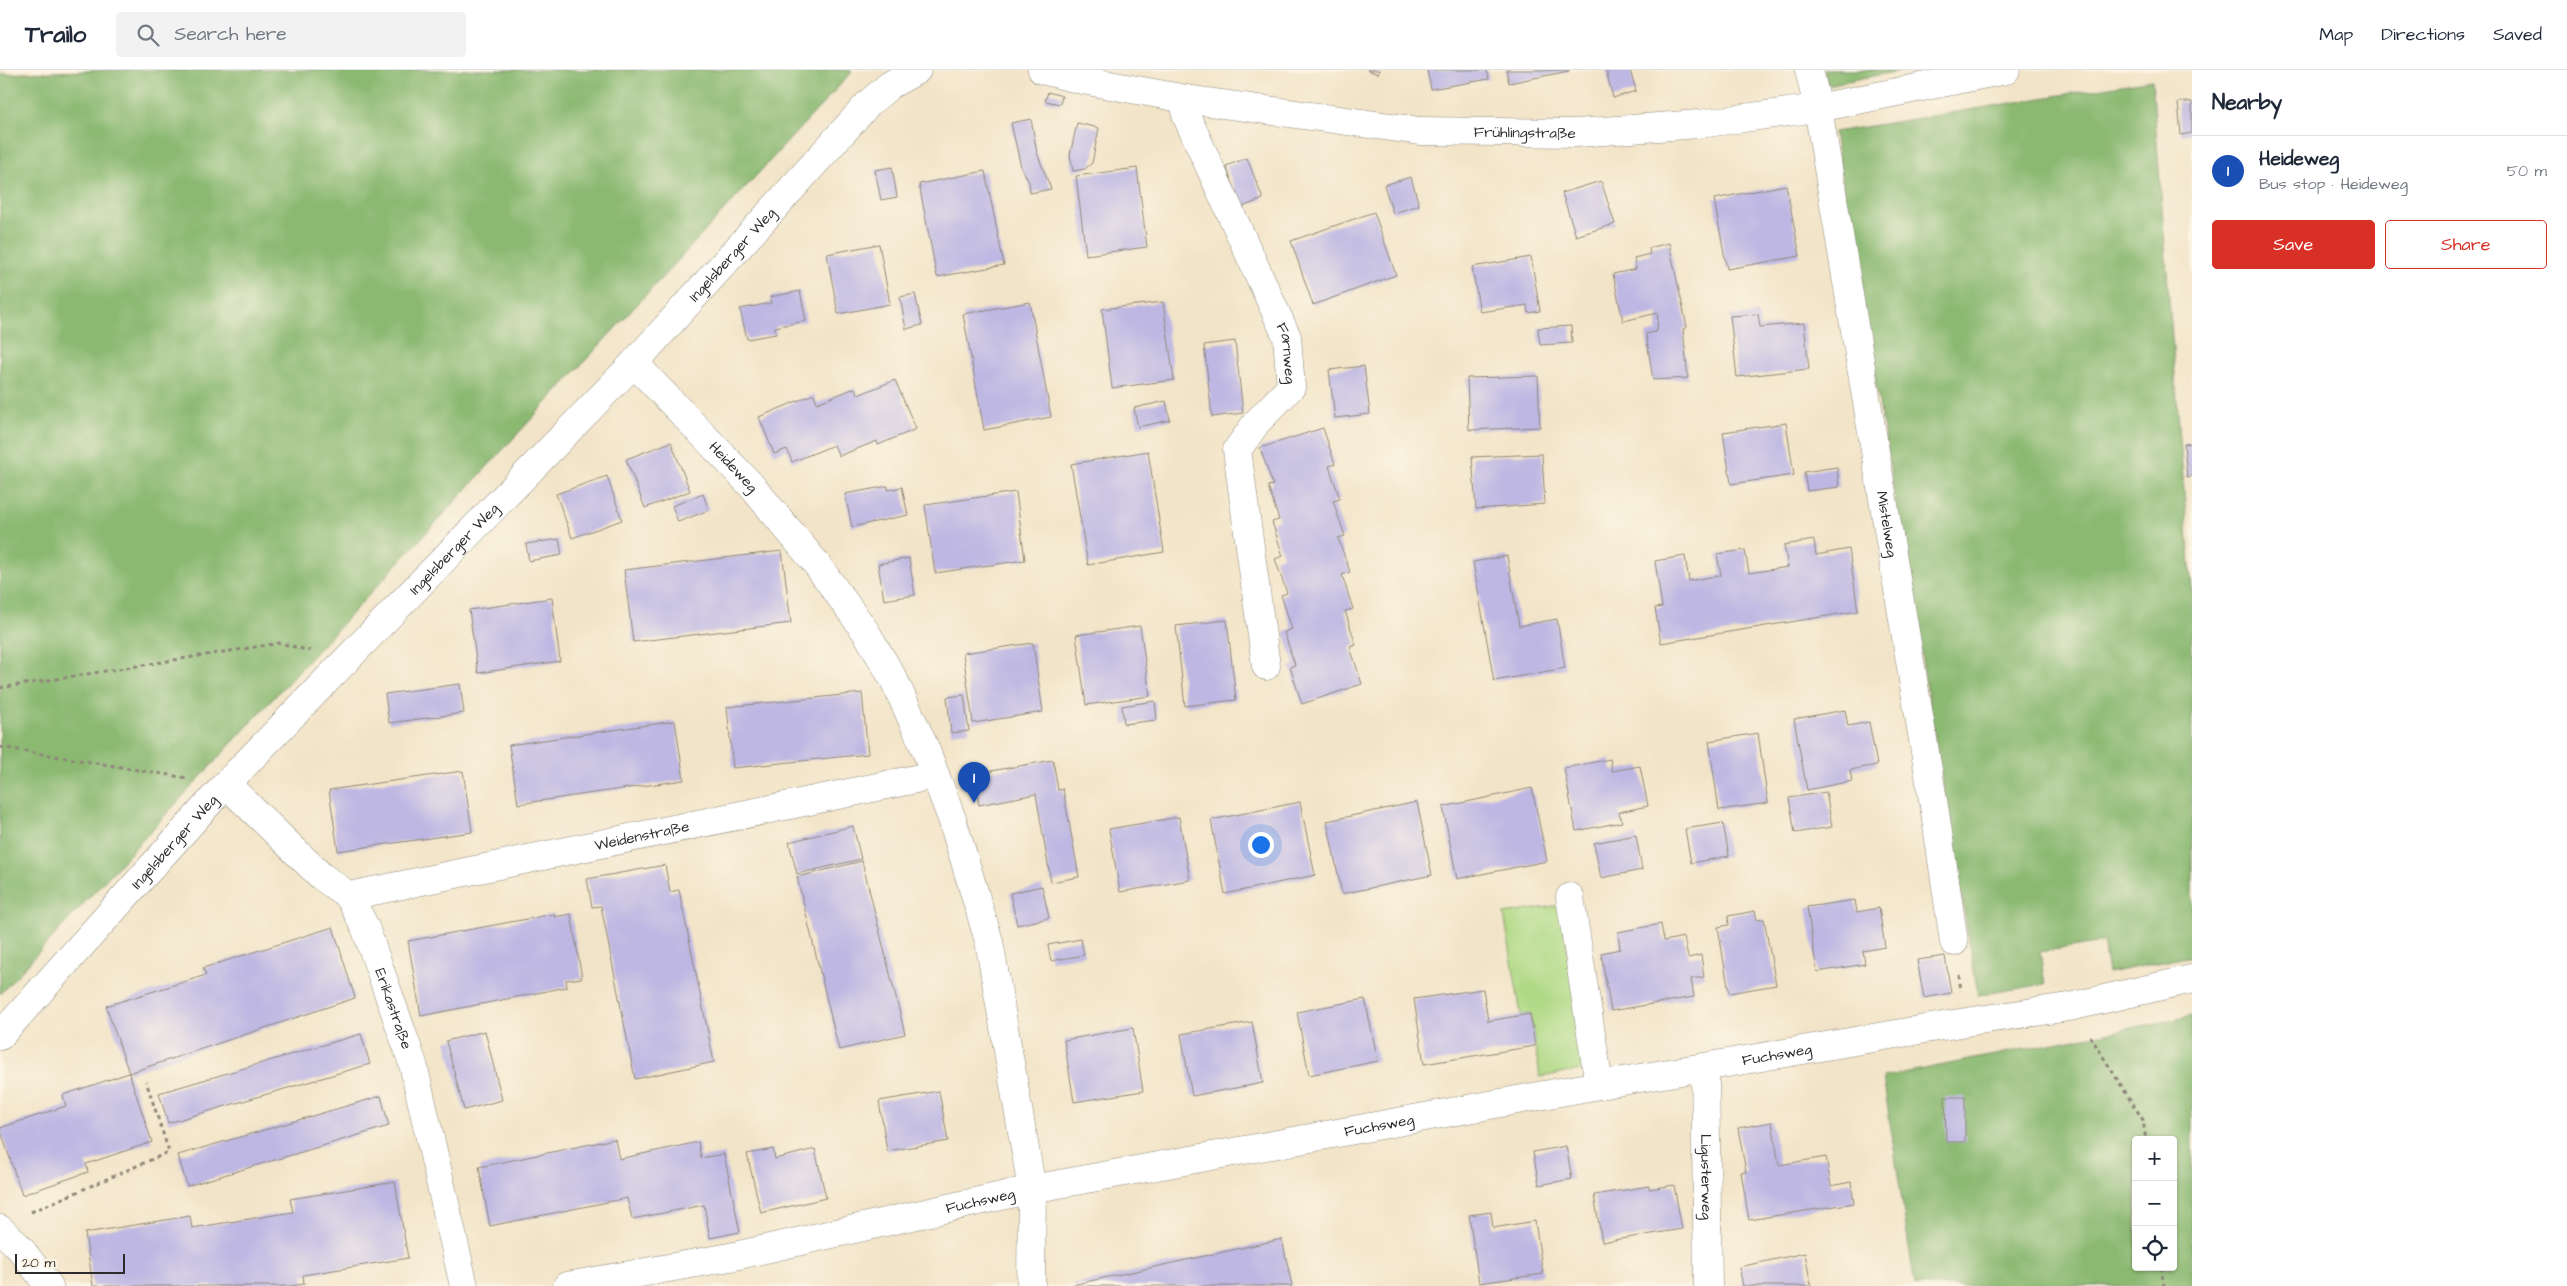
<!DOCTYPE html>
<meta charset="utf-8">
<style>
body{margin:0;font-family:"Architects Daughter",sans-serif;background:#f2f2f3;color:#1f2937}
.controls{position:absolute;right:15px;bottom:15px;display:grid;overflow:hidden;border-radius:5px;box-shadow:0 1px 4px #0004}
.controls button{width:45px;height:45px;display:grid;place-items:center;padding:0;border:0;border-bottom:1px solid #e0e1e3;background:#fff;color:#1f2937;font:25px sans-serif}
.scale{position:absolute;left:15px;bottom:12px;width:110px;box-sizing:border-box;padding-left:5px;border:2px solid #2b2b2b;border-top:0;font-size:14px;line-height:18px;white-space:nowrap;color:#2b2b2b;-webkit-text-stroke:4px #fcf5e5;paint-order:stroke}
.you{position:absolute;left:1260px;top:774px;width:18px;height:18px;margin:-12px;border:4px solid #fff;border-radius:50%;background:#1a73e8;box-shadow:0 0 0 8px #1a73e833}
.badge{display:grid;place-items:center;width:32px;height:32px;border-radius:50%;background:#d93025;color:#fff;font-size:16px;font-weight:700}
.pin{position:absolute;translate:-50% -41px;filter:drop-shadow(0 1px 2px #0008)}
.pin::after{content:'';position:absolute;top:26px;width:18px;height:15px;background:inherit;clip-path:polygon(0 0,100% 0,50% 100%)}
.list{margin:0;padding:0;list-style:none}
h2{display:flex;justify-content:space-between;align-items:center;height:65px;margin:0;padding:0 20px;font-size:21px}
h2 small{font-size:16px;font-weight:400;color:#747a83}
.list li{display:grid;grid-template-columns:32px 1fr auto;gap:15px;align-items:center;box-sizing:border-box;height:70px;padding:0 20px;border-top:1px solid #e0e1e3}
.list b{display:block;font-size:19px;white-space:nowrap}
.list p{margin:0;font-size:16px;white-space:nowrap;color:#747a83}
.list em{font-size:16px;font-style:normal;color:#747a83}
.actions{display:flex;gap:10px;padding:15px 20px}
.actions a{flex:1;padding:11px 0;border:1px solid #d93025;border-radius:5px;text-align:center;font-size:18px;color:#d93025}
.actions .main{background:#d93025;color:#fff}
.icon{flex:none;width:28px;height:28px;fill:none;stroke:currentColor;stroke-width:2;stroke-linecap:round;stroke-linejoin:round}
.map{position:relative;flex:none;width:2192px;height:1216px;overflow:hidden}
header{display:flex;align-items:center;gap:30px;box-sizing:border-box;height:70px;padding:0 25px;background:#fff;border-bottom:1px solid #e0e1e3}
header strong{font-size:24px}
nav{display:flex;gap:28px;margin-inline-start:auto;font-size:18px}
.search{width:350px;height:45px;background:#f2f2f3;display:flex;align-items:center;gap:12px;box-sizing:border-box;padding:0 18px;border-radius:5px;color:#747a83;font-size:19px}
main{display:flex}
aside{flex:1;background:#fff}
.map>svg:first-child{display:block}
.green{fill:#afd984;stroke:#6d8258}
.forest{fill:#8bb972;stroke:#5b724e;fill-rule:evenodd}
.building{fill:#beb7e3}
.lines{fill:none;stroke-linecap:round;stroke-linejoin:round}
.minor-casing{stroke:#8e887a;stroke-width:29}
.path{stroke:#8e887a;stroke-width:3;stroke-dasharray:4 4;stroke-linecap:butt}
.minor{stroke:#fff;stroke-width:28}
.labels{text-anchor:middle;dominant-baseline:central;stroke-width:5;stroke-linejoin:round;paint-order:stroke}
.street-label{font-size:15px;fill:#2b2b2b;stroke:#fcf5e5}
</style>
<header>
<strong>Trailo</strong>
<div class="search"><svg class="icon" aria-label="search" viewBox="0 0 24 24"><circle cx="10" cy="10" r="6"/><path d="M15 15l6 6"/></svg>Search here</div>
<nav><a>Map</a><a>Directions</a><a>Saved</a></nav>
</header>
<main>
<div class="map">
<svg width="2192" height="1216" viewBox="0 0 2192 1216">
<rect width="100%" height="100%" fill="#fcf5e5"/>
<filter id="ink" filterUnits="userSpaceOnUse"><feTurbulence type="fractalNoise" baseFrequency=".02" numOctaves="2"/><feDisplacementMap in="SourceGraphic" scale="10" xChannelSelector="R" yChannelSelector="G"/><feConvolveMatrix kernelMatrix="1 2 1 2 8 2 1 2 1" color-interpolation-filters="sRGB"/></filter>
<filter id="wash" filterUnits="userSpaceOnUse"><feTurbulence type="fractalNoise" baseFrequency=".0096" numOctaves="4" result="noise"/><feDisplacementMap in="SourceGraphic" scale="20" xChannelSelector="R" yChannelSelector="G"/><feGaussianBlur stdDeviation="1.12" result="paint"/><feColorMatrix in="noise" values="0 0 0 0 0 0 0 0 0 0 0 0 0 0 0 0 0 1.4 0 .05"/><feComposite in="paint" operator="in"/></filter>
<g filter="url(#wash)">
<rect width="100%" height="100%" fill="#f2e4c8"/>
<polygon class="green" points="1560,835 1587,999 1540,1007 1530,944 1521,945 1504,844"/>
<g class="forest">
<polygon points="115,0 849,0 852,2 0,924 0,4"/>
<polygon points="1824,0 1904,0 1827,15"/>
<polygon points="2152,10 2192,522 2192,886 2108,903 2103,872 2040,882 2045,914 1978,925 1834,62"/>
<path d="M2192,946V1216H1915L1883,1007ZM2136,1070H2173V1197H2136Z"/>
</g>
<g id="blocks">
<g class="building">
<polygon points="1367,0 1379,0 1378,4"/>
<polygon points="1427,0 1487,0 1489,9 1431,19"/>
<polygon points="1506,0 1569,0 1569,1 1509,13"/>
<polygon points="1606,0 1630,0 1636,21 1613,28"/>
<polygon points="1048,22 1062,26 1060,34 1045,31"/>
<polygon points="2178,32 2192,32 2192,63 2181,65"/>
<polygon points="1031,49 1037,83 1051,119 1030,123 1029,112 1021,97 1011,53"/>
<polygon points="1077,53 1099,58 1092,93 1085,99 1073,101 1070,85"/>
<polygon points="1247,88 1263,129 1242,137 1226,96"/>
<polygon points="892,97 897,127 881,130 875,100"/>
<polygon points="1137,98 1147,177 1086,185 1076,106"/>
<polygon points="985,101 1004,195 937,207 919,114"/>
<polygon points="1411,107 1419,135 1393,143 1384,115"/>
<polygon points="1601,111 1615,154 1576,166 1562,123"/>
<polygon points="1786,115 1800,186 1727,199 1714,129"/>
<polygon points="1374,142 1396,205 1313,235 1291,171"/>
<polygon points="1669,173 1687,257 1683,259 1688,308 1653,310 1646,264 1657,261 1658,243 1623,251 1613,204 1636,199 1634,188 1650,184 1649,178"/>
<polygon points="879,174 890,234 838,244 827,184"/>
<polygon points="1531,187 1540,241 1528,243 1527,235 1480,242 1472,197"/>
<polygon points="800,221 806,251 775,257 776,264 747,269 740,239 771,233 770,227"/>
<polygon points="915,224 922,255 906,259 900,227"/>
<polygon points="1030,232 1051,347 984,360 963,244"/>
<polygon points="1163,232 1174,310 1112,318 1102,239"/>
<polygon points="1758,244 1760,257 1804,253 1809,299 1737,307 1730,246"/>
<polygon points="1571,256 1572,273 1540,275 1538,258"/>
<polygon points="1235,271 1243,343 1212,347 1204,275"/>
<polygon points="1364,296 1370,344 1335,348 1329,300"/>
<polygon points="1538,306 1540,357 1469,360 1467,308"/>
<polygon points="895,310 916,359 878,375 877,371 839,386 834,375 792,392 787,379 774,384 759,347 814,324 817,333 855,318 858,325"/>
<polygon points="1166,331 1170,350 1138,357 1134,338"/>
<polygon points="1786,353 1794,405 1731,414 1723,362"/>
<polygon points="1323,358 1335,394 1329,396 1340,429 1333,431 1345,466 1338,468 1350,502 1342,505 1353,539 1345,541 1356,575 1350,577 1362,614 1302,634 1290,597 1295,595 1284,562 1292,559 1281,525 1287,523 1275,489 1283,486 1272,452 1279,450 1268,416 1273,415 1260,378"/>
<polygon points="671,372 690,421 645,438 626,389"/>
<polygon points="2192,373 2192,406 2187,407 2184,374"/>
<polygon points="1148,381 1164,482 1088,495 1071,394"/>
<polygon points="1542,384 1545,434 1476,439 1472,387"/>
<polygon points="1837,397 1839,417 1807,421 1804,402"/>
<polygon points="607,406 622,450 572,468 556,424"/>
<polygon points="888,416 888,420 902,417 908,445 852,457 845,424"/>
<polygon points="1016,422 1025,490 935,503 925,435"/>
<polygon points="703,424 709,440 678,452 672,436"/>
<polygon points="559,469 562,485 529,491 526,474"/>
<polygon points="1814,470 1816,485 1849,479 1858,541 1661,573 1655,538 1662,537 1655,491 1685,486 1689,511 1721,505 1717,484 1745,480 1749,503 1788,497 1784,475"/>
<polygon points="782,481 791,553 633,572 624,500"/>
<polygon points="1507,486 1519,556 1557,549 1565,598 1494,611 1473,492"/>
<polygon points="909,488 915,525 884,530 878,494"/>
<polygon points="552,528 560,591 478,603 469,540"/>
<polygon points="1227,550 1236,630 1185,636 1176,556"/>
<polygon points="1140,556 1150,626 1086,635 1076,565"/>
<polygon points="1033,573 1043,642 973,653 963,583"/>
<polygon points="460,614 464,643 389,653 385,624"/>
<polygon points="862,623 868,684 733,698 727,637"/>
<polygon points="964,625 969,661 951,663 947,627"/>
<polygon points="1155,631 1157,650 1124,654 1122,636"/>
<polygon points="1845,640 1848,656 1869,652 1877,695 1850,700 1852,711 1807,720 1794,649"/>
<polygon points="675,651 684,710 518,734 509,675"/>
<polygon points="1758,663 1768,733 1719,740 1709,671"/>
<polygon points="1610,689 1612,701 1640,696 1648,736 1619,742 1622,752 1576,761 1564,698"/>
<polygon points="1053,690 1058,720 1063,719 1079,807 1051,812 1036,724 979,735 974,704"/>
<polygon points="463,701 472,762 338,781 329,720"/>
<polygon points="1532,718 1547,791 1457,809 1443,737"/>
<polygon points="1826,722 1832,757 1795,763 1789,728"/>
<polygon points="1300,732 1315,805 1225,824 1211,750"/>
<polygon points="1417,732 1432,805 1342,824 1327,751"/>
<polygon points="1179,747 1190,810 1120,822 1109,759"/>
<polygon points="1723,753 1729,786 1691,793 1685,759"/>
<polygon points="853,756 861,789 797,804 789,772"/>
<polygon points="1636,765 1642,800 1601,808 1594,773"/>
<polygon points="862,791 905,964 839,980 797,807"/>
<polygon points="665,795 670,822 679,820 714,992 635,1009 601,836 592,837 587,809"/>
<polygon points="1042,816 1049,848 1017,855 1010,823"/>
<polygon points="1855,830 1857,842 1879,838 1885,877 1863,881 1865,894 1817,902 1807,837"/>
<polygon points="1755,841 1757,850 1764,849 1776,915 1729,923 1718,857 1729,855 1728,846"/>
<polygon points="554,844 554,847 571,844 582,908 566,910 567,917 421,946 408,871"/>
<polygon points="1661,854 1664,871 1684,867 1688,888 1701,885 1704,907 1691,909 1694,927 1611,941 1601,883 1620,879 1618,862"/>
<polygon points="333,857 355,928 129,1003 152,1072 86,1094 88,1102 22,1125 0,1058 66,1036 63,1025 129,1003 106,936 206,905 203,898"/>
<polygon points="1081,869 1084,885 1051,891 1048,875"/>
<polygon points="1945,886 1951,923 1924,928 1917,890"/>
<polygon points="1483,919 1488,951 1530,944 1535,976 1424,994 1414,929"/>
<polygon points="1365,929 1378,991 1309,1005 1297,942"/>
<polygon points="1252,952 1263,1013 1192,1026 1181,964"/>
<polygon points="1133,958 1143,1021 1074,1032 1064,970"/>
<polygon points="485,961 502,1030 464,1040 446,971"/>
<polygon points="361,964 370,994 168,1053 159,1023"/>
<polygon points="939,1021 948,1071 887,1081 879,1031"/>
<polygon points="381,1026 389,1056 187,1116 178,1085"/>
<polygon points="1945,1027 1965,1027 1965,1072 1946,1072"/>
<polygon points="1772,1052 1779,1095 1826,1087 1831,1116 1851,1112 1854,1133 1749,1150 1741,1102 1746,1102 1738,1058"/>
<polygon points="615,1069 619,1089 698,1072 701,1088 724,1084 740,1162 710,1168 704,1135 632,1149 627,1128 490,1156 479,1097"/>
<polygon points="1566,1076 1572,1109 1539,1115 1533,1082"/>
<polygon points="773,1079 775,1089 815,1079 826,1128 761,1143 747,1084"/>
<polygon points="395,1112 408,1188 303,1205 304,1214 291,1216 93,1216 85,1163 190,1146 192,1158 293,1142 290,1129"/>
<polygon points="1674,1115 1682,1159 1602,1172 1594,1125 1649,1116 1649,1119"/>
<polygon points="1491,1142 1493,1158 1535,1151 1543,1204 1479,1213 1469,1145"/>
<polygon points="1282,1169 1292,1216 1072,1216 1072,1215"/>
<polygon points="1805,1183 1811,1216 1743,1216 1739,1197"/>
</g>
</g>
</g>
<g filter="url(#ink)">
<use href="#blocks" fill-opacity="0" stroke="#8e887a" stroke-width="1"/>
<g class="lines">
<defs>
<g id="minor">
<path id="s1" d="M1042,0L1077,9L1186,29L1420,61L1576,63L1699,54L1818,38L2006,0"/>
<path id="s2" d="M1809,0L1818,38L1935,742L1954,872"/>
<path id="s3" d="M1186,29V45L1287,267L1291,317L1257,352L1237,380L1266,596"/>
<path id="s4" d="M634,293L750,414L815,492L866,562L894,610L925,678L952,749L989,871L1032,1119L1031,1216"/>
<path id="s5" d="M226,714L321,806L349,826L365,857L413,994L464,1216"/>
<path id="s6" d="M349,826L935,705"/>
<polyline points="1570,827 1599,1015"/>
<path id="s7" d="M0,966L226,714L634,293L869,33L890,15L917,0"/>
<path id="s8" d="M1705,998L1708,1216"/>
<polyline points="0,1159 19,1177 49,1216"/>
<path id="s9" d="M567,1216L730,1187L1032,1119L1599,1015L1966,952L2069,937L2192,909"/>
</g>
</defs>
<use href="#minor" class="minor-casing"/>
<g class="path">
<polyline points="0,618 280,573 310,581"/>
<polyline points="0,677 187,708"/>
<polyline points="1959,905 1961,921"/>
<polyline points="2090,966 2143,1050 2146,1070"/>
<polyline points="31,1142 169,1082 146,1011"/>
<polyline points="2161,1197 2164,1216"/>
</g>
<use href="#minor" class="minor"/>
</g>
</g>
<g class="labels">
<g class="street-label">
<text stroke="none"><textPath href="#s1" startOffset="488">Frühlingstraße</textPath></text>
<text stroke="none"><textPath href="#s7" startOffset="1071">Ingelsberger Weg</textPath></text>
<text stroke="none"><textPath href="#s3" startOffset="276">Farnweg</textPath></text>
<text stroke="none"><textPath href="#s4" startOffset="144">Heideweg</textPath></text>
<text stroke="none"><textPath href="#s2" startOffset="461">Mistelweg</textPath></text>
<text stroke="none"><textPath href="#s7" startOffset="666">Ingelsberger Weg</textPath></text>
<text stroke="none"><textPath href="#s6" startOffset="299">Weidenstraße</textPath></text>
<text stroke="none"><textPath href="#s7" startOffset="261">Ingelsberger Weg</textPath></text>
<text stroke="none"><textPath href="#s5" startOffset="288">Erikastraße</textPath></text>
<text stroke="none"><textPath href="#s9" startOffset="1232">Fuchsweg</textPath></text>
<text stroke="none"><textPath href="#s9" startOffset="828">Fuchsweg</textPath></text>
<text stroke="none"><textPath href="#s8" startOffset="109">Ligusterweg</textPath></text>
<text stroke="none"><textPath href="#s9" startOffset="422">Fuchsweg</textPath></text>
</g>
</g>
</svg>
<div class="controls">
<button>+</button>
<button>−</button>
<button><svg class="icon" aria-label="locate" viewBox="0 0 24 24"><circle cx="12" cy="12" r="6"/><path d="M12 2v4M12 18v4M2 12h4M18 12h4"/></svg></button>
</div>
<div class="scale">20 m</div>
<div class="you"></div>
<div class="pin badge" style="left:974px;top:733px;background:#1a4fb4">1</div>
</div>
<aside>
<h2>Nearby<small></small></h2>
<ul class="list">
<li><span class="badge" style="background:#1a4fb4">1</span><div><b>Heideweg</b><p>Bus stop · Heideweg</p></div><em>50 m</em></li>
</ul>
<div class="actions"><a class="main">Save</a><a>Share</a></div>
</aside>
</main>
